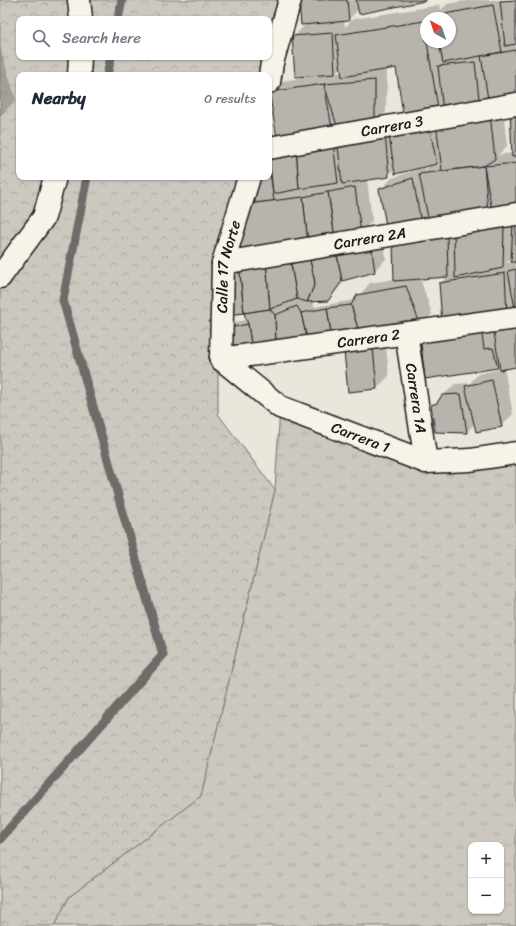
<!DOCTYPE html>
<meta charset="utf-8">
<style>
body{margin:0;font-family:Sriracha,sans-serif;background:#f2f2f3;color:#1f2937}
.controls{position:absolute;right:12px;bottom:12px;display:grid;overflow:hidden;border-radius:8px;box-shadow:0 1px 3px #0004}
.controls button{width:36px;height:36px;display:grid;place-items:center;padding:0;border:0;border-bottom:1px solid #e0e1e3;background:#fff;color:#1f2937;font:20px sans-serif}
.compass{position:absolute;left:420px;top:12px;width:36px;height:36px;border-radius:50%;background:#fff;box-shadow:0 1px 3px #0004;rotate:320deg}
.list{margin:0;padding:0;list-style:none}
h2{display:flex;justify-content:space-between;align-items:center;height:52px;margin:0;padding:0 16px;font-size:17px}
h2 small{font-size:13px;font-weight:400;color:#747a83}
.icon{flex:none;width:22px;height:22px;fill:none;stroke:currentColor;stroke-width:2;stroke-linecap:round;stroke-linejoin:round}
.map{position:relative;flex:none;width:516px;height:926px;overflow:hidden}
.search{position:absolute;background:#fff;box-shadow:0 1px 3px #0004;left:16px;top:16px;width:256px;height:44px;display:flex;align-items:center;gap:10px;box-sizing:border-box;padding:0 14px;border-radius:8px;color:#747a83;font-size:15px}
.panel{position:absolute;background:#fff;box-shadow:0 1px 3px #0004;left:16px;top:72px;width:256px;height:108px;border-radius:8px}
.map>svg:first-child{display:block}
.grass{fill:url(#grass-tufts);stroke:#74726e;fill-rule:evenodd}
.forest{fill:url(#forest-crowns);stroke:#74726e;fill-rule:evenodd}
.shadow{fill:#0003;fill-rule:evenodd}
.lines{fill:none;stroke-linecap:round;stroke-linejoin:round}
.stream{stroke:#6d6c68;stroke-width:9}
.building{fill:#b6b4ac;stroke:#1c1c1c}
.minor-casing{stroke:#1c1c1c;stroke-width:25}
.minor{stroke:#f7f3e8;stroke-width:22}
.labels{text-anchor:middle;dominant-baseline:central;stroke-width:3;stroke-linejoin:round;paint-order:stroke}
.street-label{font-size:15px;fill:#1c1c1c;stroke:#f7f3e8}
</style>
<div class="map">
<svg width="516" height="926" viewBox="0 0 516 926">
<defs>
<pattern id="grass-tufts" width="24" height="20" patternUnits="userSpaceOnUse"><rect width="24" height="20" fill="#ccc8c0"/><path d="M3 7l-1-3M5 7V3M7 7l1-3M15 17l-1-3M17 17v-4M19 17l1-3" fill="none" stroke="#afaba4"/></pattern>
<pattern id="forest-crowns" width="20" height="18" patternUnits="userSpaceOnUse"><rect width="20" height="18" fill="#ccc8c0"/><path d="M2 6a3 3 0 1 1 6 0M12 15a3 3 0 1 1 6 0" fill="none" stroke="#afaba4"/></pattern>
</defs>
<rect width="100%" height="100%" fill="#eae6dc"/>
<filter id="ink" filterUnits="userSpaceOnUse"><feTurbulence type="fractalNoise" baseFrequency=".025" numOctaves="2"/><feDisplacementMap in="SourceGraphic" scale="8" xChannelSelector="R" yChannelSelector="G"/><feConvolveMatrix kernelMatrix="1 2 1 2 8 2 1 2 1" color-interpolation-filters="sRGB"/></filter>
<g filter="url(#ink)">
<path class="grass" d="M280,407L426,462L516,453V926H54L69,897L201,796L275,490ZM471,845H501V911H471Z"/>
<path class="forest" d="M0,0H288L269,75H19V177H244L218,278V414L275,490L201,796L69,897L54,926H0ZM19,19H269V57H19Z"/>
<g class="shadow">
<path d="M300,0H424L359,9L348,20H344L345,27L353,19L440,5L441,10L447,4L471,0H516V93L502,102L507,146L498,155L512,153L516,102V205L492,206L488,210L428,215L421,222L380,190L392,178L416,170V168L395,169L388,176L367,179L372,221L360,233L383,232L386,259L374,271L346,279L328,300L313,301L314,307L355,300L370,283L395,279L394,242L516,221V311L515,306L506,315L516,366L504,368L513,414L501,426L475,423L467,432L432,406L455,384L470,383L478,374L501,369L500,364L498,367L443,322L440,284L448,276L420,278L432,314L420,326L225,354L231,323L247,320L245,212L256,200L269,177V153L283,141L270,93L282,81L314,76L293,37L306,24ZM426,18H450V42H426ZM342,66L343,72L335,73ZM397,66L405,118L374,124L386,112L387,68ZM430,165L425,170V166ZM513,256L512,262L506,263Z"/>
<polygon points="0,47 16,100 0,116"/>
<polygon points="385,337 389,376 377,388 345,352"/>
</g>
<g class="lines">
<g class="stream">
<polyline points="118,19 122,0"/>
<polyline points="107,75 111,57"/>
<polyline points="0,839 163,655 63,300 87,177"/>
</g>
</g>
<g class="building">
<polygon points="299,0 347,0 349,21 301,25"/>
<polygon points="356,0 425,0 425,1 359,14"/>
<polygon points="516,0 516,44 505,46 500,1"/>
<polygon points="493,5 502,52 443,63 439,42 450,42 450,18 435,18 434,16"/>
<polygon points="424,21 426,42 427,42 439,114 404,120 396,68 342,77 336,35"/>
<polygon points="333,33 335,74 295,77 292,36"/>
<polygon points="516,50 516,94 488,99 481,56"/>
<polygon points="475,62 480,108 443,112 438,66"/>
<polygon points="375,80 375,125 339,132 324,84"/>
<polygon points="324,84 333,133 278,143 269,92"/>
<polygon points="516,106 516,156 512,157 510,107"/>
<polygon points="490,114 495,159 484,166 442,171 436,123"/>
<polygon points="429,125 437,164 395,174 388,130"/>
<polygon points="385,134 389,177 342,184 338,146"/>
<polygon points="333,142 338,183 299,189 296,148"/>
<polygon points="296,148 299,189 273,194 269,155"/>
<polygon points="516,163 516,206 492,211 484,166"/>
<polygon points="269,164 274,201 255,203 256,177 269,177"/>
<polygon points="484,166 488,211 429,222 419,174"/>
<polygon points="413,178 421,223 387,230 379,189"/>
<polygon points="355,187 361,234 335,239 328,192"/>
<polygon points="328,192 335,239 308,244 303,197"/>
<polygon points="303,197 308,244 231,258 244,211 255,203"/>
<polygon points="513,223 516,223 516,262 511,262"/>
<polygon points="504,225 503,268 455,278 454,229"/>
<polygon points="447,232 448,277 394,281 393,242"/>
<polygon points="371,244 375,272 342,281 336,250"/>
<polygon points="336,250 342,281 328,301 307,302 315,283 309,256"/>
<polygon points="309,256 315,283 307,302 297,299 290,259"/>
<polygon points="266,259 270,309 244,313 239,265"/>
<polygon points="266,259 290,259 297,299 270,309"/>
<polygon points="239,265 244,313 228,315 229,270"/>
<polygon points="516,269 516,314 508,271"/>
<polygon points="505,273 507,316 442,324 439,283"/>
<polygon points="406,286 421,327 360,336 351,305 357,295"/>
<polygon points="351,305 360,336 332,340 327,308"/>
<polygon points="297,306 301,313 308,343 276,348 275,315"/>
<polygon points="327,308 332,340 308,343 301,313"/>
<polygon points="270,309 275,315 276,348 252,351 248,324 244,313"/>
<polygon points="516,323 516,367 500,370 493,327"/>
<polygon points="248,324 252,351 224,355 224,329"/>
<polygon points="481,327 484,349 493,348 498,368 425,379 420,335"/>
<polygon points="373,348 377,389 348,392 344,351"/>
<polygon points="492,380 502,427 476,432 465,386"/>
<polygon points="461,394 467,433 435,432 431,405 437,403 442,395"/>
</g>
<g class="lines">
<defs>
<g id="minor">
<polyline points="79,0 81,19"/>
<polyline points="79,75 80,57"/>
<polyline points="269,82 272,63 290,0"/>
<path id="s1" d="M269,148L516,104"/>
<path id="s2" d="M223,263L516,214"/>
<polyline points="0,277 44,217 55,177"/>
<path id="s3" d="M406,333L426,462"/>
<path id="s4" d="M221,359L280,407L426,462L470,460L516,453"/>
<path id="s5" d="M221,359L516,318"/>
<path id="s6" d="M221,359L223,263L249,177"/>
</g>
</defs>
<use href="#minor" class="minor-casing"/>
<use href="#minor" class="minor"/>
</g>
</g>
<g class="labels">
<g class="street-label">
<text stroke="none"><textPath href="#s1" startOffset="125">Carrera 3</textPath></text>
<text stroke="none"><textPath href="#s2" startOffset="149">Carrera 2A</textPath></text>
<text stroke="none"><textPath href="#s6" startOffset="93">Calle 17 Norte</textPath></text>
<text stroke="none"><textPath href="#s5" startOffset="149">Carrera 2</textPath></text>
<text stroke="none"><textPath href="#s3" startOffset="66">Carrera 1A</textPath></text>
<text stroke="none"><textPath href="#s4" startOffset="162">Carrera 1</textPath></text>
</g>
</g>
</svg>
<div class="controls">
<button>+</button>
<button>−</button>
</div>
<svg class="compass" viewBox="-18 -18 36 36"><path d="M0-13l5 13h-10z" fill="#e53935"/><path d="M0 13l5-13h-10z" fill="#747a83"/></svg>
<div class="search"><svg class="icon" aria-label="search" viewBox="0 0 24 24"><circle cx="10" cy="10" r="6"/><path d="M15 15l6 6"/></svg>Search here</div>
<section class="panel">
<h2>Nearby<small>0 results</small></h2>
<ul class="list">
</ul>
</section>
</div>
